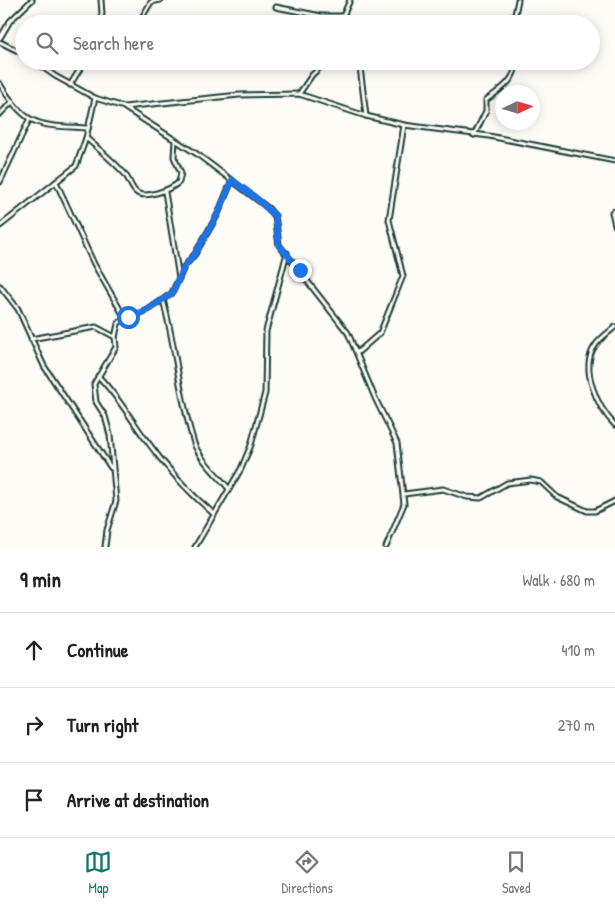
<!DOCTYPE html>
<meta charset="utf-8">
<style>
body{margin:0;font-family:"Patrick Hand",sans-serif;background:#f2f2f2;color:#202124}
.compass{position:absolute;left:495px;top:85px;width:45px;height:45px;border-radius:50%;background:#fff;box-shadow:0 2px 12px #0003;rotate:86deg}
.stop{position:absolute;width:15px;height:15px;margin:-11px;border:4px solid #1a73e8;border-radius:50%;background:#fff}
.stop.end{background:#1a73e8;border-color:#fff;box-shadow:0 1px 5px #0008}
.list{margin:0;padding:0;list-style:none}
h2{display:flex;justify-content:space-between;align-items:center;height:65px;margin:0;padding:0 20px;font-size:21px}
h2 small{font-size:16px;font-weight:400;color:#757577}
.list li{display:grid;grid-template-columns:32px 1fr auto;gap:15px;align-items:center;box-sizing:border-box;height:75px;padding:0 20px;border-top:1px solid #e0e0e0}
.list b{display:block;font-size:19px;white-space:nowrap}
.list em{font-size:16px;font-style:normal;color:#757577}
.icon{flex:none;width:28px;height:28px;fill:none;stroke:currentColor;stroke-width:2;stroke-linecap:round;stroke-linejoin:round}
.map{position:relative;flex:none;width:615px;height:547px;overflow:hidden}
.search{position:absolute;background:#fff;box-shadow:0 2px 12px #0003;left:15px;right:15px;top:15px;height:55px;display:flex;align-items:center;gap:12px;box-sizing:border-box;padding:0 18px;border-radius:28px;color:#757577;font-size:19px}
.sheet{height:290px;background:#fff}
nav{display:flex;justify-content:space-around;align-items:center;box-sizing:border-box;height:70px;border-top:1px solid #e0e0e0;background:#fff;font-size:14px;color:#757577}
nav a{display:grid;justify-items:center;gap:2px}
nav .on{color:#0f766e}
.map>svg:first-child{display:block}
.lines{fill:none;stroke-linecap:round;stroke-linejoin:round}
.minor-casing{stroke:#1f3d34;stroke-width:7}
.minor{stroke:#fdfcf7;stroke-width:3}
.route{stroke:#1a73e8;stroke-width:6}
</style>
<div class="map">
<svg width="615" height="547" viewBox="0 0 615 547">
<rect width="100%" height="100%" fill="#fdfcf7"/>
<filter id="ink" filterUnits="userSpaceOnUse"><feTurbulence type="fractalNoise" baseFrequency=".02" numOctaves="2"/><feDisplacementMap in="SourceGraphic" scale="10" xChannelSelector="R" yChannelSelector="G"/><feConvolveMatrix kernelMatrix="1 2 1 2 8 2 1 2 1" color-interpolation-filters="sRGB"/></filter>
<g filter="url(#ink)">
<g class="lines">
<defs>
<g id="minor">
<polyline points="276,7 321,16 343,16"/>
<polyline points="98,24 102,14 101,0"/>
<polyline points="138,24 151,2 160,0"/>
<polyline points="344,24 343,16 350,0"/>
<polyline points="513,24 518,0"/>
<polyline points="0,38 10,21 32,0"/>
<polyline points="0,42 24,54"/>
<polyline points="34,61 55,76 95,98 124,107 239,95 299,94 366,116 404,125 489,136 615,161"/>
<polyline points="357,61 360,67 366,116"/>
<path d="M0,84C27,129 40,125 88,128"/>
<polyline points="70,85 85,61"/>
<polyline points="299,94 312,75 327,61"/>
<polyline points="125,108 197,154 268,208 275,216 279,245 348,333 375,398 397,443 404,504 386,547"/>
<polyline points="0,114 11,103"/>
<path d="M474,135L486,111V100C500,90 517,80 516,61"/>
<path d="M86,138C99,149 112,160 124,173C129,178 131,188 136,192C144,200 172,189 179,182L181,173L174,157L175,140"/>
<polyline points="0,182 29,120"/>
<polyline points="56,182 94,264 125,318"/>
<polyline points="165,192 179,278"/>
<polyline points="615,211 612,212 615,225"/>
<polyline points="0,226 76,166 86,138 95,98"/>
<polyline points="0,286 18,309 44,366 111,468"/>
<path d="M163,300C176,347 179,397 194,443C200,460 218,475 229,489"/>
<path d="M615,327C609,332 599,339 595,346C579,369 598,408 615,425"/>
<polyline points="31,339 96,327 115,337"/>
<polyline points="357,353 380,333 403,276 389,220 404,125"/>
<path d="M98,376C116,394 129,416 144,437C164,465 188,492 214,514"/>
<polyline points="404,494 443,489 467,497 481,498 507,483 531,480 541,482 557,497 587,511 595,511 615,501"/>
<polyline points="105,547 107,530 116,501 110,435 105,416 96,402 94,384 116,347 115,337 118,324 122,320 148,310 172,293 184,267 195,254 218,214 232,180"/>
<polyline points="195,547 241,469 251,445 265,393 266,331 287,253"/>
</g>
</defs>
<use href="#minor" class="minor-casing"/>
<use href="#minor" class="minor"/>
</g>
</g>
<g class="lines" filter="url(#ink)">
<polyline class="route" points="128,317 142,313 172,294 184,267 195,254 218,214 232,180 256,198 275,216 279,245 300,270"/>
</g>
</svg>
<svg class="compass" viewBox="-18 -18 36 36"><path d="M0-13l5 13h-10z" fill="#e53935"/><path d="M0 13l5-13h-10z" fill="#757577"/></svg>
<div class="stop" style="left:128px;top:317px"></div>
<div class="stop end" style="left:300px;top:270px"></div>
<div class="search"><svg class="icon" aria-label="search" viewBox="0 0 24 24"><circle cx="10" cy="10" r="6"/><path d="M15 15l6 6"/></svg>Search here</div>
</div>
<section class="sheet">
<h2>9 min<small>Walk · 680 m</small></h2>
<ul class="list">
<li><svg class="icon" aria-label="ahead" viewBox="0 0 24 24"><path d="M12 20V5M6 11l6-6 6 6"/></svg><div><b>Continue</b></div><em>410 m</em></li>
<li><svg class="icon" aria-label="right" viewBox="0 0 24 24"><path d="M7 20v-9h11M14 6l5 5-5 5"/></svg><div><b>Turn right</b></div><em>270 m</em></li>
<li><svg class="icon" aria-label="arrive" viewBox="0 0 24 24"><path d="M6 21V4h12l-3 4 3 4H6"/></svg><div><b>Arrive at destination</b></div></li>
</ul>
</section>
<nav>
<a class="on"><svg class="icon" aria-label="map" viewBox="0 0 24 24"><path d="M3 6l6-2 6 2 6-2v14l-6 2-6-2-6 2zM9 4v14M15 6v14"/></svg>Map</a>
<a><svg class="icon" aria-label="directions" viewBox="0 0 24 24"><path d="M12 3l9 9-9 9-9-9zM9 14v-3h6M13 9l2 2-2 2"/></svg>Directions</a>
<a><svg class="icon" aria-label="saved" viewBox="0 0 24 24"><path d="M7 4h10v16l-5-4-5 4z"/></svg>Saved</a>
</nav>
